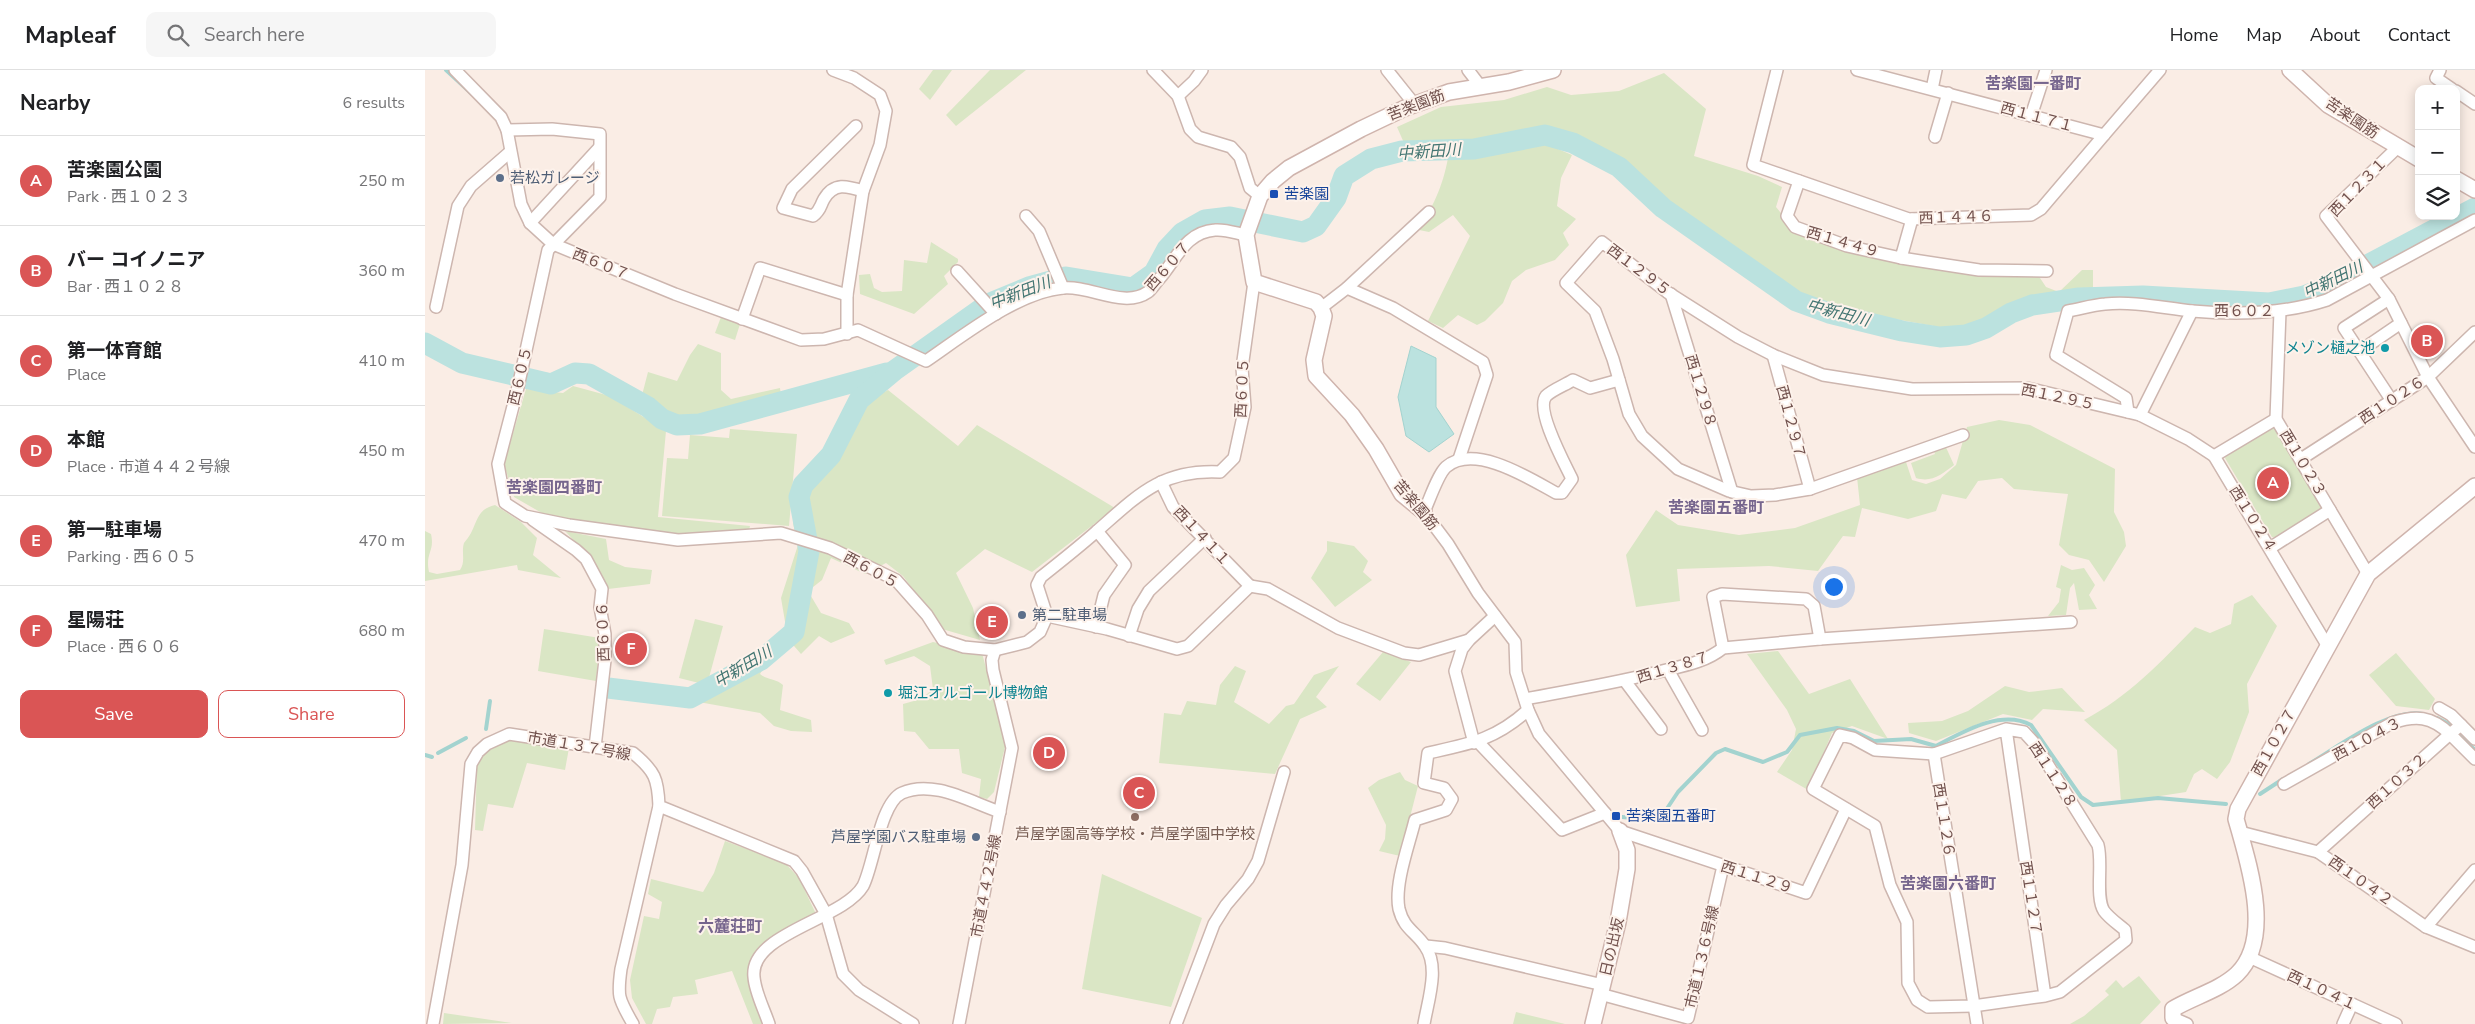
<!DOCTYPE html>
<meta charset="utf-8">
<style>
body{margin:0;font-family:"Nunito Sans","Noto Sans JP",sans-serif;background:#f6f6f6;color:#202124}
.controls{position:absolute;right:15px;top:15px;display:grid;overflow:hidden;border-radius:10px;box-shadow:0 2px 12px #0003}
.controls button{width:45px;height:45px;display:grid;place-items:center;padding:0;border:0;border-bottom:1px solid #e0e0e0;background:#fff;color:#202124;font:25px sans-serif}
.you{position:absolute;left:1408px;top:516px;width:18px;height:18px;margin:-12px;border:4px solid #fff;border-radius:50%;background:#1a73e8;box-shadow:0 0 0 8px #1a73e833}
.badge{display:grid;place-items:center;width:32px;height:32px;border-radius:50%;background:#da5555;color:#fff;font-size:16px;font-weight:700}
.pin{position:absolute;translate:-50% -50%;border:2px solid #fff;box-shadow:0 1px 5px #0006}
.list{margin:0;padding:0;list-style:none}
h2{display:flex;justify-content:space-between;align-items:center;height:65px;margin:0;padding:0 20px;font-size:21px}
h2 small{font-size:16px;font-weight:400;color:#757577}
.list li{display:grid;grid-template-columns:32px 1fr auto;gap:15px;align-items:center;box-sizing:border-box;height:90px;padding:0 20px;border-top:1px solid #e0e0e0}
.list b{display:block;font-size:19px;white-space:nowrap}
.list p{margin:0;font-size:16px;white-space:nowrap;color:#757577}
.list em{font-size:16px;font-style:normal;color:#757577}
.actions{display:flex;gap:10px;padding:15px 20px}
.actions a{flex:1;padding:11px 0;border:1px solid #da5555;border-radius:10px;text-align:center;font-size:18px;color:#da5555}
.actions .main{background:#da5555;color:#fff}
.icon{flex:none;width:28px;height:28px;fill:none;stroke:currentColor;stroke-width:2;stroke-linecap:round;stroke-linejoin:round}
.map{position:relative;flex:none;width:2050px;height:954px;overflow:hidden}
header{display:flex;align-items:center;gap:30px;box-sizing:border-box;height:70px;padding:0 25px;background:#fff;border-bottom:1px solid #e0e0e0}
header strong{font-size:24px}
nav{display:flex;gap:28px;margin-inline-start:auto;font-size:18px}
.search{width:350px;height:45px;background:#f6f6f6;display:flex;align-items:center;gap:12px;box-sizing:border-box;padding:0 18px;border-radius:10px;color:#757577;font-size:19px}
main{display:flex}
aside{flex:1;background:#fff}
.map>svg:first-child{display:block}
.green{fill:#dae6c5}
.water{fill:#bbe2df;stroke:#a3d3cf}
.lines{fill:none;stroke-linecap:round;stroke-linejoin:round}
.stream{stroke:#a3d3cf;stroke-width:4}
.river{stroke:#bbe2df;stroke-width:21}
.street-casing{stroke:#cdb6af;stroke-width:14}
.secondary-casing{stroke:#cfb4ad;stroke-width:18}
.street{stroke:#fff;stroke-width:11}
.secondary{stroke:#fff;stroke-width:15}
.service-dot{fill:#5c6f8a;stroke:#fdf2eb;stroke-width:2}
.transit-dot{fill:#1a4fb4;stroke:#fdf2eb;stroke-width:2}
.culture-dot{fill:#0f9aa8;stroke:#fdf2eb;stroke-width:2}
.education-dot{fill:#8d6e63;stroke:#fdf2eb;stroke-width:2}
.labels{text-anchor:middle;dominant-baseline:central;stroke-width:4;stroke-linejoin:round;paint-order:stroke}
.street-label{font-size:15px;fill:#71514d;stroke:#fdf2eb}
.service-label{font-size:15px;fill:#4e5e75;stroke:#fdf2eb;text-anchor:start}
.transit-label{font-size:15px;fill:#164399;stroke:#fdf2eb;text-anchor:start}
.culture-label{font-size:15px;fill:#0d838f;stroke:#fdf2eb;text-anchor:end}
.education-label{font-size:15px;fill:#785e54;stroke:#fdf2eb}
.neighbourhood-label{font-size:16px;font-weight:bold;fill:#76658d;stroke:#fdf2eb}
.water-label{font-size:16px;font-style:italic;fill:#427572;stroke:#fdf2eb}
</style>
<header>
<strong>Mapleaf</strong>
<div class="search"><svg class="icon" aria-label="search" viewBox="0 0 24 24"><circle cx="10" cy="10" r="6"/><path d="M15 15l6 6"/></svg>Search here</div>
<nav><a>Home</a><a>Map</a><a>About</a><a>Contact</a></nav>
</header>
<main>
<aside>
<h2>Nearby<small>6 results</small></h2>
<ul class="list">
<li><span class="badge">A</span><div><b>苦楽園公園</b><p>Park · 西１０２３</p></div><em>250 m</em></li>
<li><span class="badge">B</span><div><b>バー コイノニア</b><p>Bar · 西１０２８</p></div><em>360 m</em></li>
<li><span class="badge">C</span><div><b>第一体育館</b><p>Place</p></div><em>410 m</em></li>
<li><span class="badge">D</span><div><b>本館</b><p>Place · 市道４４２号線</p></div><em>450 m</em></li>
<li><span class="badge">E</span><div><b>第一駐車場</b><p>Parking · 西６０５</p></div><em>470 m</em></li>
<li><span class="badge">F</span><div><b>星陽荘</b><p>Place · 西６０６</p></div><em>680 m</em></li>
</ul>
<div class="actions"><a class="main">Save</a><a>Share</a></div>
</aside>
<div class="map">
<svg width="2050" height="954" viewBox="0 0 2050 954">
<rect width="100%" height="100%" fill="#faede5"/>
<g class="green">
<polygon points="508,0 527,0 505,30 494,19"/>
<polygon points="565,0 601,0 531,56 521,45"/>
<path d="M1239,3L1281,39L1269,86L1333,106L1357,117L1351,137L1371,161L1422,178L1611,202L1621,217L1634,222L1657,200H1668V223C1640,225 1610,225 1583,235C1566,242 1557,256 1536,261L1415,239L1369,221L1304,179L1243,152L1216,131L1192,88L1133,66L1126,76L1147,85L1136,108L1132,136L1151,149L1138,163L1144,175L1130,190L1101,200L1087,211L1078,233L1060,251L1052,255L1033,245L1018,258L1003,251L1045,166L1028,145L1004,162L994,160C1010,132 1019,114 1024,82L979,73L972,57L1016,37L1079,30L1122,17L1146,25L1194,21Z"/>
<polygon points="506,172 533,189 533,192 519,206 523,214 489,244 435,224 434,205 445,204 449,218 457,222 477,221 479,190 502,193"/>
<polygon points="296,247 315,254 310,270 290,263"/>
<polygon points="273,274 296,283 296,320 306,329 355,318 356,326 282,349 255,351 216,329 223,302 252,311 265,285"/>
<polygon points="148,316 185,326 241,361 233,447 325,456 324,460 248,467 122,446 89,427 79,394 101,319 138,323"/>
<polygon points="463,320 533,376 552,355 690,438 607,502 560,479 531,503 548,538 555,570 517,559 478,506 461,493 440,504 406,488 397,510 383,521 396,543 424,553 430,563 406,573 394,566 376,584 363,569 356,528 373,475 368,453 418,344"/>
<polygon points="1574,350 1605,355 1690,399 1689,442 1699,462 1701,476 1679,512 1664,490 1644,485 1634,475 1643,424 1589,419 1577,408 1553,411 1541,429 1517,424 1511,441 1483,449 1437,438 1430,467 1418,466 1393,501 1344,496 1252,499 1255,531 1211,537 1201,485 1231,440 1253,455 1314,465 1370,458 1435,435 1432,407 1481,392 1487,410 1501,414 1515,409 1531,395 1542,357"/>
<polygon points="1845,357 1851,358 1896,437 1895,442 1852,468 1847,467 1800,388 1801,384"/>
<polygon points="305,359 372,364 364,456 237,446 242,388 263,389 265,365 304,368"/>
<path d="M1519,373L1529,395C1517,404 1507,413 1491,408L1486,393L1510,384L1508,378Z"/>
<path d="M70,435L96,452L112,468L108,485L136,508L93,500L92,495L0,511V461L6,464C10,482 0,482 4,502L12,504L35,500C41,491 36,483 39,473C41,470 44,467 46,463C53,449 53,439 70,435Z"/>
<polygon points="140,461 181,469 184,490 200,497 227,500 225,514 183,519 170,493"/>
<polygon points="902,471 929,476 943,491 938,502 947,510 910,537 886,508 902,481"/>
<polygon points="1636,495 1647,500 1659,498 1670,515 1664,525 1672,539 1654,540 1649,513 1645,518 1641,545 1623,546 1634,532 1636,519 1631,517"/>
<path d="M1827,525L1852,556L1822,614L1824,642L1805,692L1792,709L1777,699L1769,704L1761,722L1696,732L1692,680L1659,650C1703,627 1736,592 1770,557L1785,563L1806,554L1809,534Z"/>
<polygon points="270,549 298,556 282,615 254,608"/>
<polygon points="119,559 175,568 171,611 113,601"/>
<polygon points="508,572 557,583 581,673 569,722 562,729 554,727 556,709 537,703 534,679 504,679 490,662 479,661 478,634 496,629 508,619 505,596 489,586 461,595 459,590"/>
<polygon points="1353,581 1384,624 1425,609 1463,669 1427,656 1407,663 1383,720 1352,702 1367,680 1371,659 1362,640 1322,584"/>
<polygon points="958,582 986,592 955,631 931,614"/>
<polygon points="1971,583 2010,629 2004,640 1971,636 1944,605"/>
<path d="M343,590L335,604C342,610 352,609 358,615L355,640L386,650L387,662L366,661L349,656L335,643L268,631Z"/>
<polygon points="810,596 821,601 809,632 844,654 861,636 869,634 889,605 914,596 891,627 902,637 875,649 850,704 734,693 739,643 756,645 762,631 791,635 795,615"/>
<polygon points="1580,616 1604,622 1637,618 1660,642 1618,639 1607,650 1578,644 1511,671 1484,663 1483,653 1517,651 1543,641"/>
<polygon points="81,669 144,678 140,700 102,693 88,738 63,734 58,761 50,760 52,693 64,678"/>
<polygon points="975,702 980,710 993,716 975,786 954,781 960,769 961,755 943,718 954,710"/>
<polygon points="300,771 360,793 374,808 391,844 341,873 324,893 337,954 328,954 307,901 270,910 273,924 248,927 245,937 232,939 227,954 221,954 207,928 205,910 219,846 234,849 237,832 223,824 226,809 278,822 289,803"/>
<polygon points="677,804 777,848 746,937 657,919"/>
<polygon points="1714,906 1736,932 1715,954 1645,954 1659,946 1684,925 1680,921 1691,910 1698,918"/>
<polygon points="1091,942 1140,954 1088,954"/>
<polygon points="19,943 87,953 18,954"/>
</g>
<polygon class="water" points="986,276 1011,288 1011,337 1029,364 1004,382 981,366 973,327"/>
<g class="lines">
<g class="stream">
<polyline points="21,0 47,24"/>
<polyline points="2012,648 2022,653 2050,680"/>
<polyline points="61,659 65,631"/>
<polyline points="13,683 41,668"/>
<polyline points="0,685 7,687"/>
<path d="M1884,694C1913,677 1965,637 1998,644"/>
<polyline points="1835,724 1858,709"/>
<path d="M1197,747L1230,750L1237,746L1253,722L1291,683L1300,679L1338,692L1362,682L1375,665L1412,658L1429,661L1449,671L1486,669L1511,676C1538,662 1576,639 1606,655L1656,727L1668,735L1733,728L1801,734"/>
</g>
<g class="river">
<polyline points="0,273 37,293 126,314 150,303 164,304 223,337 237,349 252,355 275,354 462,303"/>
<polyline points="183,618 265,628 336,590 369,562 384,481 374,427 378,415 406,385 434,330 470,300 563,234 604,217 641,207 708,218 729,203 742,179 757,163 780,150 805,147 878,162 891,156 911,128 919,106 946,89 977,81 1049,79 1120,65 1148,73 1194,97 1238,138 1371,231 1404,243 1477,261 1515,267 1541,265 1561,258 1586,243 1607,235 1654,228 1718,226 1844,233 1879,226 1897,219 2050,138"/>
</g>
<defs>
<g id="street">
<path d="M30,0L76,47L82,60L96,134L105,153L128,174L250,224L376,270L399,269L433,260L501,291C539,265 593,222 638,218C665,215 699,239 723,222C727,219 731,212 735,208C752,188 761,162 790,160C800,159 811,163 821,165"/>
<polyline points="408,0 429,8 455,25 461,41 455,75 438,121 422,225 422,264"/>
<polyline points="728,0 753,26 765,59 773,67 806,77 815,87 825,118 835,126"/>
<polyline points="962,0 990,35"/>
<polyline points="1043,0 1056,17"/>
<polyline points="1352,0 1328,95 1484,149 1606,145 1616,139 1679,65"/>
<polyline points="1432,0 1679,65 1735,0"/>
<polyline points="2015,0 2011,8 2027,19"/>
<polyline points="1507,19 1511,0"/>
<polyline points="2031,21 2050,34"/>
<polyline points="753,26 769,11 777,0"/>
<polyline points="1606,46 1621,0"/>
<path d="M431,56L367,119L358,138L388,146C396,140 395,136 399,129C409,112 422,116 438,121"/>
<path d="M82,60L127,59L175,64V127L123,180L93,317L73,394L80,433L100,446L144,455L253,470L356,463L405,478L471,510L502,545L518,570L539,577L570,580L602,572L615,562L622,546L612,515L616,507C635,492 654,477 672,461C713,425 737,399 795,402L809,388L820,337L817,298L829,212"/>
<polyline points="1510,67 1523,23"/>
<polyline points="1973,77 1901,146 1964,229 2003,307 2050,377"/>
<polyline points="1374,111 1362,146 1370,157 1422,176 1476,188 1487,149"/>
<polyline points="601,146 614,161 638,218"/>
<polyline points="105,153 174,78"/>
<polyline points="1476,188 1554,200 1622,201"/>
<polyline points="532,201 571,244"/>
<polyline points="922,218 968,238 1058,292 1062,305 1034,389"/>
<polyline points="1246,224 1307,422"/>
<polyline points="1964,229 1919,258 1967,331"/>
<polyline points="11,237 33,136 46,116 85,82"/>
<polyline points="896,238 922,218 1004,142"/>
<polyline points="1855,241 1851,349 1943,504"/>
<polyline points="317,249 335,198 422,225"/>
<polyline points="1935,281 1976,253"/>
<polyline points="1348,285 1385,419"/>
<path d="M1194,310L1165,318L1148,310C1140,315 1127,320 1121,326C1110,340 1140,394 1147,409L1137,423H1131C1104,408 1049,373 1021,397C1013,404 1004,431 999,442L1023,474L1053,523L1090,572L1091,602L1103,640L1114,664L1195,761L1381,823L1421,739"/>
<path d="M1703,342L1701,328L1631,285L1643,241C1655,239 1667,235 1680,234C1709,231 1738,238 1767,241C1812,245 1859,244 1902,230L2050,150"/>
<polyline points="1715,345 1767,241"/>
<polyline points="1851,349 1789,386 1902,575"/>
<polyline points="1538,365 1385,419 1350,425 1326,426 1304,421 1253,399 1217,366 1204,344 1188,289 1170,241 1141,213 1177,172 1242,222 1313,267 1348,285 1398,305 1487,319 1602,318 1715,345 1763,369 1789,386"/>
<polyline points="1876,389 2003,307 2050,262"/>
<polyline points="736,412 748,437 825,516"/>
<polyline points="108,450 151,480 161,489 177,519 175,537 180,564 180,590 170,677"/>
<polyline points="1845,478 1905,440"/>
<polyline points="825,516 843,519 913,558 979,583 994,585 1044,570"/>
<polyline points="622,546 682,559 752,579 763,576 825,516"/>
<polyline points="671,557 679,525 700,495 672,461"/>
<polyline points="704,566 713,539 724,521 780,468"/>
<polyline points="1298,578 1288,527 1297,524 1381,529 1389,536 1395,569"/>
<polyline points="1243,600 1277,660"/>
<polyline points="1200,611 1236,659"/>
<path d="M1100,629C1146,620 1192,613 1237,601C1258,596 1281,592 1298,578L1395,569L1646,552"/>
<polyline points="2014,638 2026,645 2050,669"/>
<path d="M1581,659L1620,926L1548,936L1503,937L1492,930L1483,913L1482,852L1465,815L1450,756L1388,719L1415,665L1428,668L1450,680L1509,684L1581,659L1599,662L1610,674L1673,775C1678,793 1670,827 1679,841C1684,848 1693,854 1700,860L1701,870L1635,922L1620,926"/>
<polyline points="1053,672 1137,760 1180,743"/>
<polyline points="1049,673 1030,601 1037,579 1044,570 1070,546"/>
<polyline points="1509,684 1552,954"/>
<path d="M1859,714L1967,653C1991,645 2006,646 2025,664L2036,655"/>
<polyline points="1815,762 1893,782 2001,857 2050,877"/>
<polyline points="1893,782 2025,664 2050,689"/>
<polyline points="2001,857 2050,800"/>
<polyline points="1001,876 1020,878 1178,915"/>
<polyline points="1824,887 1971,954"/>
<polyline points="1175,924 1263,948 1298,796"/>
<polyline points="1748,948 1762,954"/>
<path d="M8,954L37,795L46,694L53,682L62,674L84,664L208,683C230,701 233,709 234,736L369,791L377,801L401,844L418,904L434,920L488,954"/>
<path d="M208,954C194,929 192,928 196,899L234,736"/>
<path d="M344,954C339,939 330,922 329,907C324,863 418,850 438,816C449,795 455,733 477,723C508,709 545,732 575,742"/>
<polyline points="534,954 587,678 568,600 567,590 570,580"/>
<polyline points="751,954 789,854 801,835 823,809 833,791 859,702"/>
<path d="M999,954C1003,930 1015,897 1000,876C990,861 979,859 974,839C969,814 984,775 990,750L1021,740L1027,729L1019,718L999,713L1003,683C1044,674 1070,670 1103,640"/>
<polyline points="1918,954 1927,934"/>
</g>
<g id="secondary">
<polyline points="1865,0 1903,35 1994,89"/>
<polyline points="2031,109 2050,120"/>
<polyline points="999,442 977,424 951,379 927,345 891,306 889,290 899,246 896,238 891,232 829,212 821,165 835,126 848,111 864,98 936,59 980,38 1024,22 1084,12 1128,0"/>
<path d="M1748,948V939C1768,927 1795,920 1812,904C1849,868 1823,792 1811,749L1813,739L1943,504L2050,416"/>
<polyline points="1168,954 1193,852 1202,799 1202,780 1195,761"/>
</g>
</defs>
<use href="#street" class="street-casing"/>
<use href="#secondary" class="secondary-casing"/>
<use href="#street" class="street"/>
<use href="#secondary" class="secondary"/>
</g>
<g class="service-dot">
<circle cx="75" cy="108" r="5"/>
<circle cx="597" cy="545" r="5"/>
<circle cx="551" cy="767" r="5"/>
</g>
<g class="transit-dot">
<rect x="844" y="119" width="10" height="10" rx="2.5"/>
<rect x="1186" y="741" width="10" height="10" rx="2.5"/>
</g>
<g class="culture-dot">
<circle cx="1960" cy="278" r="5"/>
<circle cx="463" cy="623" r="5"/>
</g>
<circle class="education-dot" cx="710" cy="747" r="5"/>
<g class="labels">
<g class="street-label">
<text transform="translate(991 35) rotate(-21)">苦楽園筋</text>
<text transform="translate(1612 47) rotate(15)">西１１７１</text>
<text transform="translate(1927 48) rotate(34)">苦楽園筋</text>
<text transform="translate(1933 117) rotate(-46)">西１２３１</text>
<text transform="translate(1531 147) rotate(-2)">西１４４６</text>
<text transform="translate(1418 172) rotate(16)">西１４４９</text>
<text transform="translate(176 194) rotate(22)">西６０７</text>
<text transform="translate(743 196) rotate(-49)">西６０７</text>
<text transform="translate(1214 200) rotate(37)">西１２９５</text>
<text x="1819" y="241">西６０２</text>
<text transform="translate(95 306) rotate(-77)">西６０５</text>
<text transform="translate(817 318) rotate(-87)">西６０５</text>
<text transform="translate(1276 321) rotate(73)">西１２９８</text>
<text transform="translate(1633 327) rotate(12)">西１２９５</text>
<text transform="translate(1967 330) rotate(-33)">西１０２６</text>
<text transform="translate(1366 352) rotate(75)">西１２９７</text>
<text transform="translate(1878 393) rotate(59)">西１０２３</text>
<text transform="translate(991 435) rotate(50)">苦楽園筋</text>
<text transform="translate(1828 449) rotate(58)">西１０２４</text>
<text transform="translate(777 466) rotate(47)">西１４１１</text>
<text transform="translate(446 500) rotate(28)">西６０５</text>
<text transform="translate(178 562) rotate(-92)">西６０６</text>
<text transform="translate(1248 597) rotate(-17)">西１３８７</text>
<text transform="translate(1942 669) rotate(-28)">西１０４３</text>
<text transform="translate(1849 672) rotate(-61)">西１０２７</text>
<text transform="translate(154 676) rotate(10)">市道１３７号線</text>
<text transform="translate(1628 705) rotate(57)">西１１２８</text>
<text transform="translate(1972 711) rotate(-42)">西１０３２</text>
<text transform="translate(1519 750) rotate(81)">西１１２６</text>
<text transform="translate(1332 807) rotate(18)">西１１２９</text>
<text transform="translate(1936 811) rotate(35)">西１０４２</text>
<text transform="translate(561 816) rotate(-79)">市道４４２号線</text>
<text transform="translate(1606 828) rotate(81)">西１１２７</text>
<text transform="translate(1187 877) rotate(-77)">日の出坂</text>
<text transform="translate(1277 887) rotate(-77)">市道１３６号線</text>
<text transform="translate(1897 920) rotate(25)">西１０４１</text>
</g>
<g class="service-label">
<text x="85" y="108">若松ガレージ</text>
<text x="607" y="545">第二駐車場</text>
<text x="541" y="767" text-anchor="end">芦屋学園バス駐車場</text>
</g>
<g class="transit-label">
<text x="859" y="124">苦楽園</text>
<text x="1201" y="746">苦楽園五番町</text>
</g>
<g class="culture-label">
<text x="1950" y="278">メゾン樋之池</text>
<text x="473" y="623" text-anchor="start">堀江オルゴール博物館</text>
</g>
<g class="education-label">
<text x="710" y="764">芦屋学園高等学校・芦屋学園中学校</text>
</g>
<g class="neighbourhood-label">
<text x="1608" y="14">苦楽園一番町</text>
<text x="129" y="418">苦楽園四番町</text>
<text x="1291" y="438">苦楽園五番町</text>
<text x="1523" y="814">苦楽園六番町</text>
<text x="305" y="857">六麓荘町</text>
</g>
<g class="water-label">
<text transform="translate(1004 82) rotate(-4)">中新田川</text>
<text transform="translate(1908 210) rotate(-26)">中新田川</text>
<text transform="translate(595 223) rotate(-21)">中新田川</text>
<text transform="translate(1413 243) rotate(15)">中新田川</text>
<text transform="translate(318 597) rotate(-31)">中新田川</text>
</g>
</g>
</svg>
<div class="controls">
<button>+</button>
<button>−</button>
<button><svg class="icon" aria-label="layers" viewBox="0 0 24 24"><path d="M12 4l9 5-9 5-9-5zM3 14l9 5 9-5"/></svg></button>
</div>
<div class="you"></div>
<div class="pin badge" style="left:1848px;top:413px">A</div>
<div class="pin badge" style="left:2002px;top:271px">B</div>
<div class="pin badge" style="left:714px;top:723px">C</div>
<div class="pin badge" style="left:624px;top:683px">D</div>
<div class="pin badge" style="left:567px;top:552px">E</div>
<div class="pin badge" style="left:206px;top:579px">F</div>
</div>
</main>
